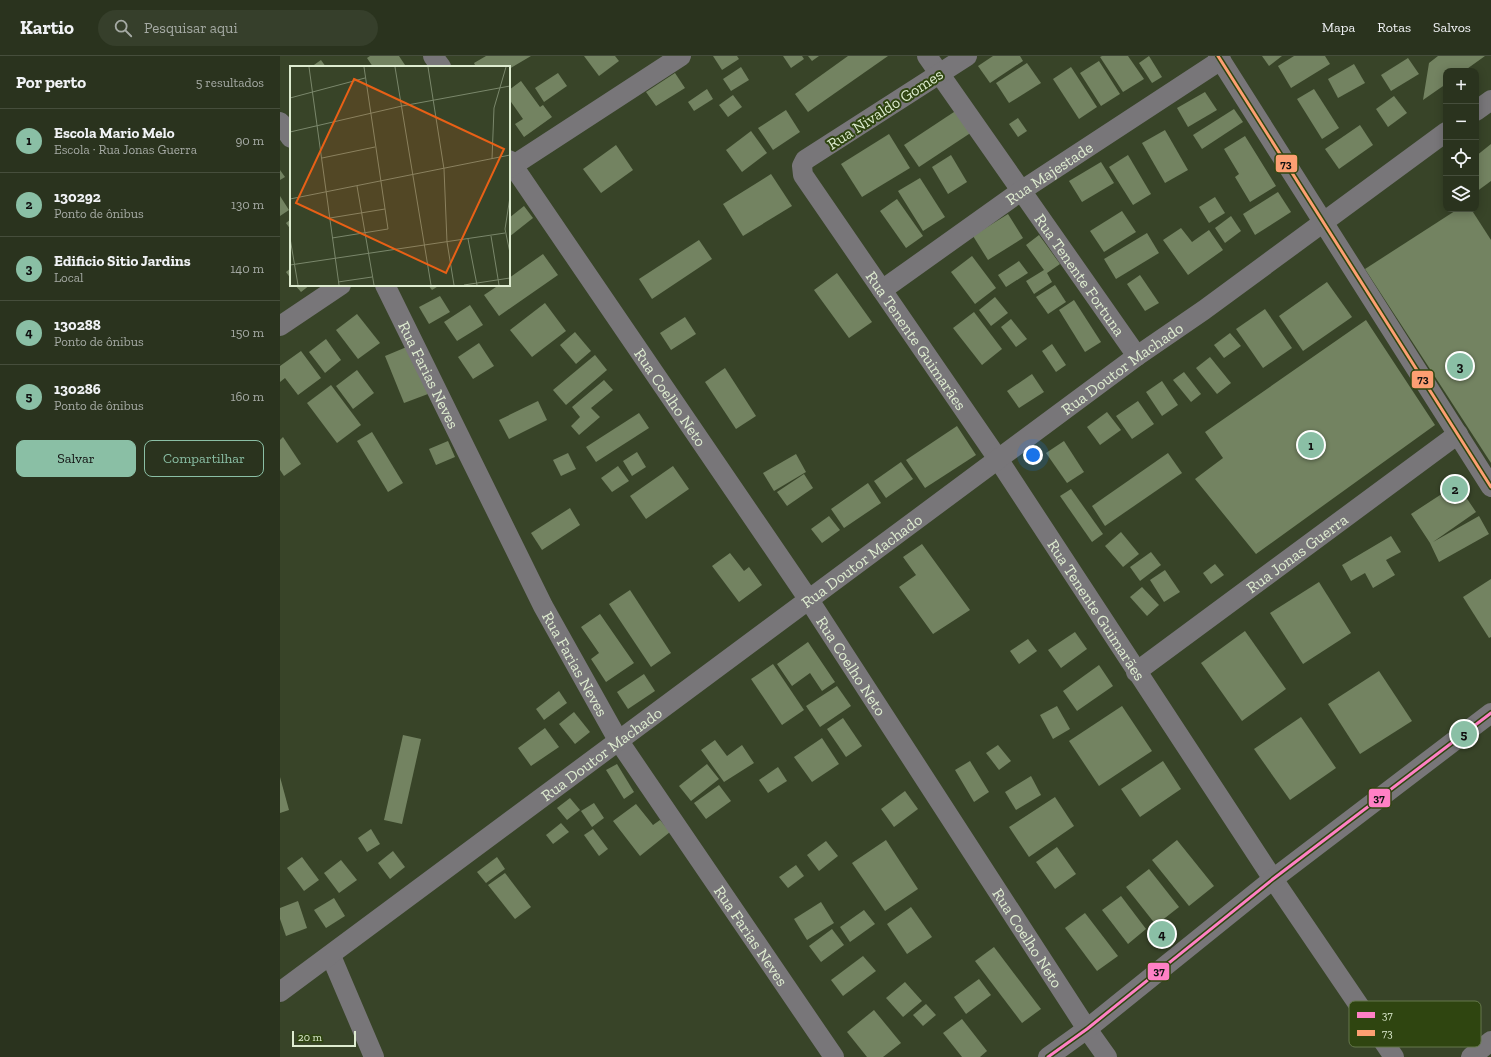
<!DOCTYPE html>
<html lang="pt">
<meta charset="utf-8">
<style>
body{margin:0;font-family:"Zilla Slab",serif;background:#363f2b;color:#f1f3f6}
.controls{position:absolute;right:12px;top:12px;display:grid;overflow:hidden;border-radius:8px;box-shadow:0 2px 10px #0003}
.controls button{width:36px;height:36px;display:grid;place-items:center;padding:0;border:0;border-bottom:1px solid #464e3c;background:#2a331e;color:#f1f3f6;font:20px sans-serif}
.scale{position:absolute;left:12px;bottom:10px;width:64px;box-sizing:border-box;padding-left:4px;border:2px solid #deecd0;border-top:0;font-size:11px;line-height:14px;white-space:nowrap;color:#deecd0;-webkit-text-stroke:3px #2f4510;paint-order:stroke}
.you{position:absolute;left:753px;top:399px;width:14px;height:14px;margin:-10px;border:3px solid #fff;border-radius:50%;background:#1a73e8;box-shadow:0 0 0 6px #1a73e833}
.badge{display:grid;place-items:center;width:26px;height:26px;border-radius:50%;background:#8abfa5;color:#111;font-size:13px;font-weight:700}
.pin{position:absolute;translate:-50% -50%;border:2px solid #fff;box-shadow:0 1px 4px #0006}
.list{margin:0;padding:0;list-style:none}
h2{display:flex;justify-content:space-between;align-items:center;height:52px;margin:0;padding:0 16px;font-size:17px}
h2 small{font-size:13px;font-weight:400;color:#a5aaa4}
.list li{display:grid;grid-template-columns:26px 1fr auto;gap:12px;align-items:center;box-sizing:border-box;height:64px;padding:0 16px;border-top:1px solid #464e3c}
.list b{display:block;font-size:15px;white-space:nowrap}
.list p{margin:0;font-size:13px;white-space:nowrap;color:#a5aaa4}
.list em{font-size:13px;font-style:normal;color:#a5aaa4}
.actions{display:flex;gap:8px;padding:12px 16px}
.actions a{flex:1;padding:9px 0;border:1px solid #8abfa5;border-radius:8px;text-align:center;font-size:14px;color:#8abfa5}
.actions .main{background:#8abfa5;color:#111}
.icon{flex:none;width:22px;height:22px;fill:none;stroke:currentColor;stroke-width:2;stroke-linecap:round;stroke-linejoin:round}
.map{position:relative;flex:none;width:1211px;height:1001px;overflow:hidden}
header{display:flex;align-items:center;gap:24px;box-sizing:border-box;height:56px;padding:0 20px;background:#2a331e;border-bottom:1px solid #464e3c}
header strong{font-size:19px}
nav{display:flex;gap:22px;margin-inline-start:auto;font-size:14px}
.search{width:280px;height:36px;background:#363f2b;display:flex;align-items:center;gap:10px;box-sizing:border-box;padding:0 14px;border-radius:22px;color:#a5aaa4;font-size:15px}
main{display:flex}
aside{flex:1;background:#2a331e}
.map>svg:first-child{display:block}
.building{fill:#738361}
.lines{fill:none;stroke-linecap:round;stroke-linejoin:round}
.minor{stroke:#787679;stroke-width:20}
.bus-1-casing{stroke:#2f4510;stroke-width:6}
.bus-2-casing{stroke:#2f4510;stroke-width:6}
.bus-1{stroke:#ff80c5;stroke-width:3}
.bus-2{stroke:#fd9f72;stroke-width:3}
.labels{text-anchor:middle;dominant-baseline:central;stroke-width:4;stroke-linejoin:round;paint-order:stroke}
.street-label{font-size:16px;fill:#deecd0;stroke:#2f4510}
.inset-road{fill:none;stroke:#7a876b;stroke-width:1}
.view{fill:#e86016;fill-opacity:0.15;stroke:#e86016;stroke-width:2}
.inset-edge{fill:none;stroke:#deecd0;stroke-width:2}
.key{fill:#2f4510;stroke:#64774a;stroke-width:1}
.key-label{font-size:11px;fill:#deecd0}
.line-badge{stroke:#2f4510;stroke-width:1.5}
.pale-badge-label{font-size:11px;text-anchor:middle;font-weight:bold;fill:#111}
</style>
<header>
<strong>Kartio</strong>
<div class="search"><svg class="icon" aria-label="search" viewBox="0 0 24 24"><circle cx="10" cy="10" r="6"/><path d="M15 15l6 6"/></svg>Pesquisar aqui</div>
<nav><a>Mapa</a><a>Rotas</a><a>Salvos</a></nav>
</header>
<main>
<aside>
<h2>Por perto<small>5 resultados</small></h2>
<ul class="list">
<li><span class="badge">1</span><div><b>Escola Mario Melo</b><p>Escola · Rua Jonas Guerra</p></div><em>90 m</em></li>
<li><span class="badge">2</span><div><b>130292</b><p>Ponto de ônibus</p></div><em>130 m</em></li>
<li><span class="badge">3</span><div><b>Edificio Sitio Jardins</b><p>Local</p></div><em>140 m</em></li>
<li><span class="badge">4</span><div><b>130288</b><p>Ponto de ônibus</p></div><em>150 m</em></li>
<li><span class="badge">5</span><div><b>130286</b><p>Ponto de ônibus</p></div><em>160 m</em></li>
</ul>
<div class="actions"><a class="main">Salvar</a><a>Compartilhar</a></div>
</aside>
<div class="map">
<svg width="1211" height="1001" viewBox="0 0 1211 1001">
<rect width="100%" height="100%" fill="#384428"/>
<g class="building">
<polygon points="90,0 119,0 125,9 121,11 93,11 87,2"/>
<polygon points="206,0 251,0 229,13 229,11 196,11 194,7"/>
<polygon points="304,0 335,0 339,5 319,20"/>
<polygon points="433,0 457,0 459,3 442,14"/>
<polygon points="503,0 522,0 524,3 511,12"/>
<polygon points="528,0 539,0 532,5"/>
<polygon points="568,0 608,0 528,56 515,38"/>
<polygon points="713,0 740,0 743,5 710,27 698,10"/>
<polygon points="822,0 848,0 864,23 843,36 820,1"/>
<polygon points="869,0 882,21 872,27 859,7"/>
<polygon points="982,0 1002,0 989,10"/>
<polygon points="1014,0 1045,0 1050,8 1011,32 998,10"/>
<polygon points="1158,0 1205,0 1184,15 1166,15 1166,28 1143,44 1149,7"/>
<polygon points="1128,2 1139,18 1111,35 1101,19"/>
<polygon points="41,4 46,11 31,11"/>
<polygon points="819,5 840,38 821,50 800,17"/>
<polygon points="747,7 761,27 729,47 716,27"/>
<polygon points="1074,8 1085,27 1058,42 1048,23"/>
<polygon points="461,11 469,24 451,35 443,23"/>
<polygon points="791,11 817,51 799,63 773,23"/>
<polygon points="278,17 287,30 264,46 255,32"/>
<polygon points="395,17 405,32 376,50 366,36"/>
<polygon points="241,25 260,51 263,49 272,61 244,81 235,68 243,63 229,43 229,34"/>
<polygon points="427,33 433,43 414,55 408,46"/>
<polygon points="1034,33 1059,72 1042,83 1017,43"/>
<polygon points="925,36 937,54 908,71 897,52"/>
<polygon points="453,39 462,51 448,61 439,49"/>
<polygon points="1114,40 1127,57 1108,71 1096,53"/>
<polygon points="954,53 963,66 922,93 913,79"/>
<polygon points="506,54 520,76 493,94 478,72"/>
<polygon points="677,54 692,76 639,111 624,89"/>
<polygon points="738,62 747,75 738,81 729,68"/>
<polygon points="1080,69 1093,89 1059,113 1045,93"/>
<polygon points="885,74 908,114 885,127 862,87"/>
<polygon points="471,75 487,97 462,116 446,94"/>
<polygon points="609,78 630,112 582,141 561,108"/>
<polygon points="965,80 996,130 970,146 955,121 959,118 944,93"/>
<polygon points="1211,88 1211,125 1196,136 1196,100"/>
<polygon points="336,89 353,114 321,137 303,113"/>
<polygon points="671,99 687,126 668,138 652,111"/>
<polygon points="848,99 871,138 853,149 829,111"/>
<polygon points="821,106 834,127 802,146 789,125"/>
<polygon points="0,114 5,121 0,124"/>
<polygon points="491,118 512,150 463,180 443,148"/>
<polygon points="640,122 665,161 643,175 618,135"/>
<polygon points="998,136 1011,156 975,179 963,158"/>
<polygon points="0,140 9,154 0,160"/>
<polygon points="935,141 945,157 929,167 919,151"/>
<polygon points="617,143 643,180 626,192 600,155"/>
<polygon points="244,150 253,162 229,181 229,162"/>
<polygon points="1178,153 1191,153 1211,184 1211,407 1085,213"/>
<polygon points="842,155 856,176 824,196 810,175"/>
<polygon points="728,158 743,182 708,204 693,180"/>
<polygon points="951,160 961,175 945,187 935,172"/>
<polygon points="11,163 11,174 6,167"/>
<polygon points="901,172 912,186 929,174 943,194 908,219 883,184"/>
<polygon points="867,177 879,197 836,223 824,203"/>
<polygon points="759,179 780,208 767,217 772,226 754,238 746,225 764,214 746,189"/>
<polygon points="419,184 432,203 372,243 359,223"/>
<polygon points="263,198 278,219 219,260 204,239 219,229 229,229 229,222"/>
<polygon points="692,200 716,232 695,248 671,216"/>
<polygon points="739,205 748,217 726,231 718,219"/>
<polygon points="11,212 11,223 6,216"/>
<polygon points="557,217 592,266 569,282 534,234"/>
<polygon points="860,219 879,247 865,255 847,228"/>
<polygon points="1047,226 1072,261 1023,295 999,260"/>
<polygon points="15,229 30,229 21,236"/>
<polygon points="148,229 160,229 152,234"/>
<polygon points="775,229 786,246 768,258 756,241"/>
<polygon points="160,240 170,256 149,268 139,251"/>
<polygon points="715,241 728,257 711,270 699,254"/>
<polygon points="794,244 821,286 805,296 779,254"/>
<polygon points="265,247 286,275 252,301 230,274"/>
<polygon points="190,249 203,269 177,285 164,266"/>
<polygon points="985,253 1012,292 983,312 956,273"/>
<polygon points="694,256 722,293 702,309 673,272"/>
<polygon points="77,258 100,287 78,303 56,274"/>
<polygon points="405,261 416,278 391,294 380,277"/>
<polygon points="731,263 747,283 736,291 721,271"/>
<polygon points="1086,264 1155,369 976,498 915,423 943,402 925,376"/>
<polygon points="295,276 311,295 296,308 280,289"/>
<polygon points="950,277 961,290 944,302 934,289"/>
<polygon points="46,283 61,304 45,317 29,296"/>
<polygon points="199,287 214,310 193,323 178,301"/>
<polygon points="772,288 786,309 776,316 762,295"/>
<polygon points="129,290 148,338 124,347 105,300"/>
<polygon points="21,295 41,322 18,339 5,322 0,326 0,310"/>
<polygon points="315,299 327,314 286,349 273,334"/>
<polygon points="930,301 951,327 937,338 916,312"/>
<polygon points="445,312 476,360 456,373 425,326"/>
<polygon points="77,314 94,337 73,353 56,330"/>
<polygon points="904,316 921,338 911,346 893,324"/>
<polygon points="752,318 764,336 739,352 727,335"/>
<polygon points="324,324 333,334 311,352 320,361 299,379 291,370 300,361 292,351"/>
<polygon points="882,325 898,349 882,360 866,336"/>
<polygon points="51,329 81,369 57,387 27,347"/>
<polygon points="258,345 267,364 229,383 219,364"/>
<polygon points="858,345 874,368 852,383 836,360"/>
<polygon points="827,356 841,374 820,389 807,371"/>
<polygon points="359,357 369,372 316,406 306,391"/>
<polygon points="677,370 696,399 645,432 626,404"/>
<polygon points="92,376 123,427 108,436 77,385"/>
<polygon points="3,381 21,408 4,420 0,414 0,384"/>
<polygon points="168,385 175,401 156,409 149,393"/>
<polygon points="784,385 804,416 787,427 766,397"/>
<polygon points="357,396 366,411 352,420 343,405"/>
<polygon points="288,397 296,413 281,420 273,404"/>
<polygon points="888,397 902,417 825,470 812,450"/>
<polygon points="516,398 526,416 494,435 483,417"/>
<polygon points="621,406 633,423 606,442 594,425"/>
<polygon points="338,410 349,425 332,436 321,422"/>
<polygon points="393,410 409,433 366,463 350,440"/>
<polygon points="524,418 533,432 507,450 497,436"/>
<polygon points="588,427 601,447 564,472 551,453"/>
<polygon points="1177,428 1196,456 1153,486 1199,460 1209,478 1159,506 1150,487 1131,458"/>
<polygon points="791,433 823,478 812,486 780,440"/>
<polygon points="290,452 300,469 262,494 251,477"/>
<polygon points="549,460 560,474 542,487 531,473"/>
<polygon points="841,476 859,498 843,511 825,490"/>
<polygon points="1111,480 1121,496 1106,504 1115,519 1093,532 1085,517 1071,525 1062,509"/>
<polygon points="642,488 690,554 653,578 619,531 636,519 623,501"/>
<polygon points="871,496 881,509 860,525 850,511"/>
<polygon points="450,497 464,515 469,511 482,529 459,546 432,510"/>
<polygon points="935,508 944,519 931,528 923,517"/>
<polygon points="885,514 900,536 884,546 870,524"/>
<polygon points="1211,523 1211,581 1209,582 1183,541"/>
<polygon points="1039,526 1071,577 1023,608 990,557"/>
<polygon points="862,531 879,549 867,560 850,541"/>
<polygon points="350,534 391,597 371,611 329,548"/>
<polygon points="320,558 354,607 326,626 311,603 319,597 301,571"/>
<polygon points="965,575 1006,633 962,665 921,607"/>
<polygon points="795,576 807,593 781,612 768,594"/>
<polygon points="748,583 757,595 739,608 730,595"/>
<polygon points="528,586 555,626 542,635 530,617 512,630 497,608"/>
<polygon points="493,608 524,654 502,669 471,623"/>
<polygon points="819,609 833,630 797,655 783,635"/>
<polygon points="1099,615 1132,665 1080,698 1048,648"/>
<polygon points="364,618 375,635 348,653 337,636"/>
<polygon points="557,630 571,650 540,671 526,650"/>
<polygon points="279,635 287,647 264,664 256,653"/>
<polygon points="777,650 790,673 773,683 760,659"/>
<polygon points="842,650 872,695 819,730 789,685"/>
<polygon points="294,656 310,676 295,688 279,668"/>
<polygon points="1021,661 1056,712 1010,744 974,693"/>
<polygon points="563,662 582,690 566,701 547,673"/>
<polygon points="265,672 279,691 251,710 238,692"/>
<polygon points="123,679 141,683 122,768 104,764"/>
<polygon points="542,682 559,708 532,726 514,701"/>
<polygon points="435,684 447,700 462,689 474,707 444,726 421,694"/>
<polygon points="718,689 731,705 719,714 706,697"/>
<polygon points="690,705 709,736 694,746 675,714"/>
<polygon points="883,705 901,733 860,761 841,733"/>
<polygon points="337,708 354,736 344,743 326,714"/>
<polygon points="427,708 439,723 411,745 399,730"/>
<polygon points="498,711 507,725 488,737 479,724"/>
<polygon points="751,720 761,739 736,754 725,736"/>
<polygon points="0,721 9,754 0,757"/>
<polygon points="439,729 451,745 426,763 414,747"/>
<polygon points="625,735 638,753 614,771 601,753"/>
<polygon points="775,741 794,770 749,801 729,771"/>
<polygon points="290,742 300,754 287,764 277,752"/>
<polygon points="314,747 324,762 312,771 301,755"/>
<polygon points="356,748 373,769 380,764 390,776 360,800 333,765"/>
<polygon points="281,767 289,776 273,788 266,779"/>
<polygon points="91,773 100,788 87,796 78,782"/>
<polygon points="313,773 328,793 319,800 304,779"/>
<polygon points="606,784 638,833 605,855 572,807"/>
<polygon points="897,784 934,830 909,850 872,804"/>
<polygon points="546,785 558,800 539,815 527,799"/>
<polygon points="777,791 796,818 775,833 756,806"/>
<polygon points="113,795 125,811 110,823 98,807"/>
<polygon points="22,801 39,824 24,835 7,812"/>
<polygon points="217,801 225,813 206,827 197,816"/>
<polygon points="61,804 77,824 59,837 44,817"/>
<polygon points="516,809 524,820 508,832 499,821"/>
<polygon points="869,813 899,851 876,869 846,831"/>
<polygon points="225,817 251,851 235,863 208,829"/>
<polygon points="841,840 866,873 848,888 822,854"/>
<polygon points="54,842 65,860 46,872 34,854"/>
<polygon points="18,845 27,872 6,880 0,863 0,852"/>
<polygon points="541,846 554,867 527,884 514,863"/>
<polygon points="631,851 652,881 627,898 607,868"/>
<polygon points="584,854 595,868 570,886 560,871"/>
<polygon points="805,857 838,900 817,915 785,872"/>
<polygon points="552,873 564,889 541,906 529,890"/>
<polygon points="714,891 761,953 742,967 695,905"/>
<polygon points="583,900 596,915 563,940 551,924"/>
<polygon points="699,923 711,939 686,958 674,941"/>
<polygon points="625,926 642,945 623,961 606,942"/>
<polygon points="646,948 656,959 643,970 633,959"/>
<polygon points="594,954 621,987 603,1001 587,1001 567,976"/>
<polygon points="682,963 707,995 700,1001 682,1001 663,977"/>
</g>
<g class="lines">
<g class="minor">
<polyline points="153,0 161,11"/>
<path id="s1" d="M647,0L857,300"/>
<path id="s2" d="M687,0L525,104L522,110L523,119L718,403L993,823L1114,1001"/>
<polyline points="938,0 1211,431"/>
<polyline points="1196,55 1211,44"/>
<polyline points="0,66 11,82"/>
<path id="s3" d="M229,104L529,544L807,973L827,1001"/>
<polyline points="229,112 401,0"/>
<path id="s4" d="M105,229L263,550L338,684L554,1001"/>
<path id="s5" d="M602,234L741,135L941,4"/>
<polyline points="0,270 61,229"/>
<path id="s6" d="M856,616L1178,378"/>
<polyline points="51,900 94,1001"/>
<path id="s7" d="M0,936L857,300L924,254L1166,76"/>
<polyline points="768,1001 807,973 993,823 1211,657"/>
<polyline points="1191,1001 1211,985"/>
</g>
<defs>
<polyline id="bus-1" points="768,1001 807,973 993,823 1211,657"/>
<polyline id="bus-2" points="938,0 1211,431"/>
</defs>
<use href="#bus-1" class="bus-1-casing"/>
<use href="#bus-2" class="bus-2-casing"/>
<use href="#bus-1" class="bus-1"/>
<use href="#bus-2" class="bus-2"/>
</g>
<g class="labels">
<g class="street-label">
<text transform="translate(605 53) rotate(-33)">Rua Nivaldo Gomes</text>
<text stroke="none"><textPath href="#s5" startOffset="204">Rua Majestade</textPath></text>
<text stroke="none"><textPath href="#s1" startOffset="267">Rua Tenente Fortuna</textPath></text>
<text stroke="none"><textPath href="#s2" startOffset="409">Rua Tenente Guimarães</textPath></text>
<text stroke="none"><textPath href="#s7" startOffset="1048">Rua Doutor Machado</textPath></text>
<text stroke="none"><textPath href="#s4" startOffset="100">Rua Farias Neves</textPath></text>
<text stroke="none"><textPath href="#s3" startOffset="287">Rua Coelho Neto</textPath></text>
<text stroke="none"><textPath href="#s6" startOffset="200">Rua Jonas Guerra</textPath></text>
<text stroke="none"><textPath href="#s7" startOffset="724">Rua Doutor Machado</textPath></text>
<text stroke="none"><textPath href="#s2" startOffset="733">Rua Tenente Guimarães</textPath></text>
<text stroke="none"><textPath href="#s4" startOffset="424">Rua Farias Neves</textPath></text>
<text stroke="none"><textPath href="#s3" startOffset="611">Rua Coelho Neto</textPath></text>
<text stroke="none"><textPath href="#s7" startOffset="400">Rua Doutor Machado</textPath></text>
<text stroke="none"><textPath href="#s4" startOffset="748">Rua Farias Neves</textPath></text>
<text stroke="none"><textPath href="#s3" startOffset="935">Rua Coelho Neto</textPath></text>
</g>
</g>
<g transform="translate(10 10)">
<rect width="220" height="220" fill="#384428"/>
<path class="inset-road" d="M19,1L49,219M105,1L141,219M138,1L154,103L157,176L164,219M0,32L75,12M0,66L112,40L220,20M32,92L85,81M202,93L204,42L216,1M67,120L84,219M220,131L215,163L220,187M0,133L220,89M40,152L95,143M201,170L209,219M0,172L8,219M42,172L98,163L74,1M178,173L187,219M0,199L215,167M48,216L82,211M174,219L220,212"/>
<path class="view" d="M64,13L214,83L156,207L6,137Z"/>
<rect width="220" height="220" class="inset-edge"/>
</g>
<rect x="1069" y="945" width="132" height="46" rx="6" class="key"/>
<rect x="1077" y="956" width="18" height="6" fill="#ff80c5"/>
<rect x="1077" y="974" width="18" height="6" fill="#fd9f72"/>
<g class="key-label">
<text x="1102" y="963">37</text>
<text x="1102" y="981">73</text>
</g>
<g class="line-badge">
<rect x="995" y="98" width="23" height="19" rx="4" fill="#fd9f72"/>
<rect x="1131" y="314" width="23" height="19" rx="4" fill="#fd9f72"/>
<rect x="1088" y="732" width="23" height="20" rx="4" fill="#ff80c5"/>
<rect x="867" y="906" width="23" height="19" rx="4" fill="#ff80c5"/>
</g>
<g class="pale-badge-label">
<text x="1006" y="112">73</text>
<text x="1143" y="327">73</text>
<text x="1099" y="746">37</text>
<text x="879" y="919">37</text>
</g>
</svg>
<div class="controls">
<button>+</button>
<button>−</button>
<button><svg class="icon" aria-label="locate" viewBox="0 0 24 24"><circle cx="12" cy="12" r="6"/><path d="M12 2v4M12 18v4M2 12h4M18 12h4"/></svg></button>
<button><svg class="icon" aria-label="layers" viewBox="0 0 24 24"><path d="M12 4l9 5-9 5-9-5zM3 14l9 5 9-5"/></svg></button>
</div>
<div class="scale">20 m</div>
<div class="you"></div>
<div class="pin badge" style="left:1031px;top:389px">1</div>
<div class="pin badge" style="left:1175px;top:433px">2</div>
<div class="pin badge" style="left:1180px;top:310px">3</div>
<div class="pin badge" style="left:882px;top:878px">4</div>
<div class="pin badge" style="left:1184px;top:678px">5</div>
</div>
</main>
